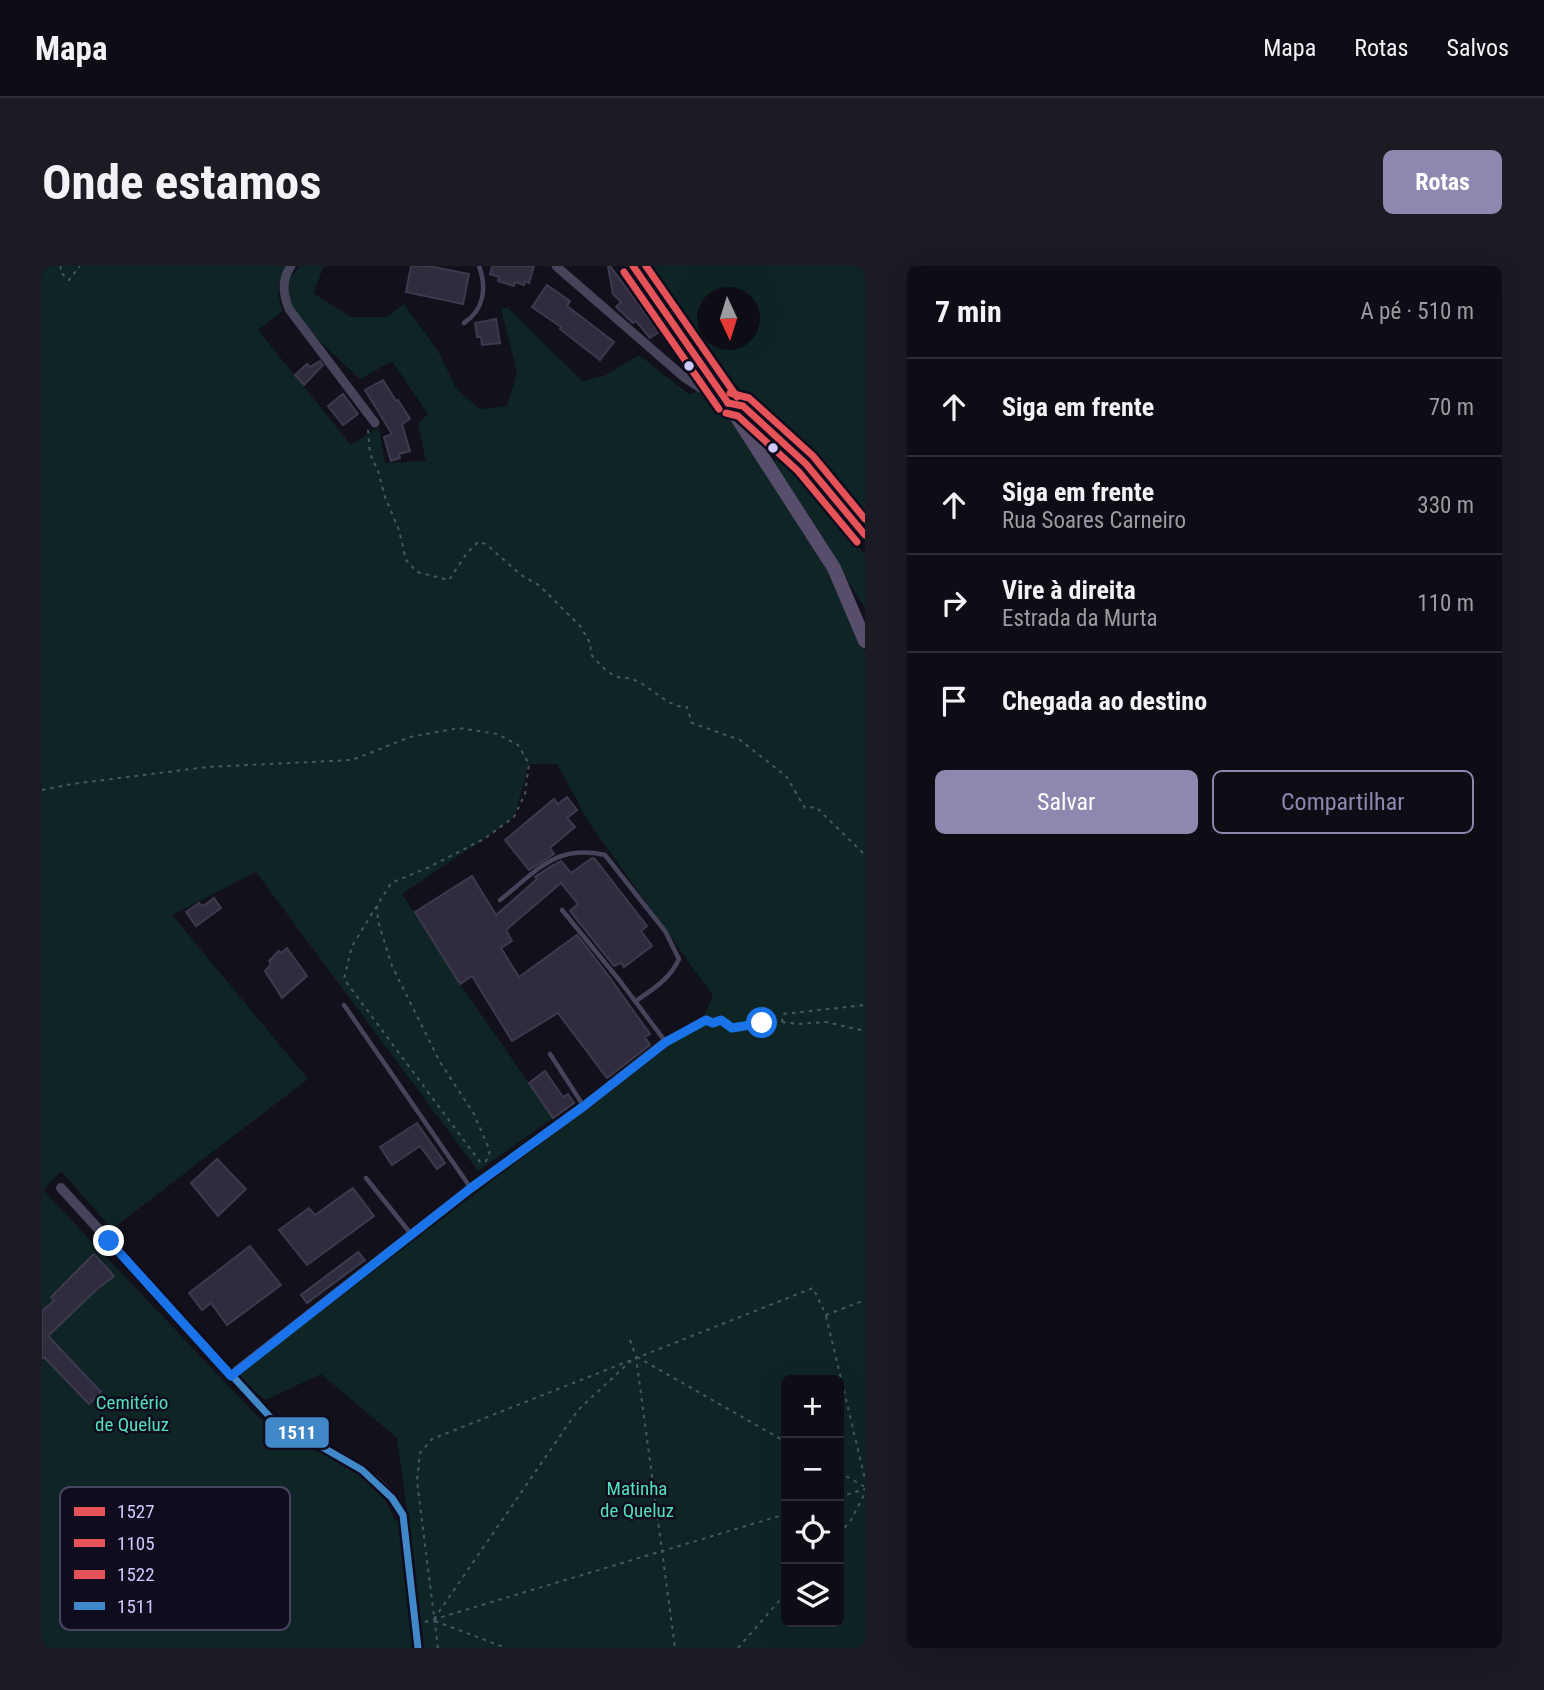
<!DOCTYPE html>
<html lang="pt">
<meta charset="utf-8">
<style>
body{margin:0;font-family:"Roboto Condensed",sans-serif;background:#1c1a22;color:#f1f3f6}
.controls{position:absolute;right:21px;bottom:21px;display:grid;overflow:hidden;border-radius:10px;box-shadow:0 7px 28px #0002}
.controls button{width:63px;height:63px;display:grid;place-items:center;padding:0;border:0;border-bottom:2px solid #2e2c34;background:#0e0c14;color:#f1f3f6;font:35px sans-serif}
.compass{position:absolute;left:655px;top:21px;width:63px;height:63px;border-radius:50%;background:#0e0c14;box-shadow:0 7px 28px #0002;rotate:176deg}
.stop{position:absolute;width:21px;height:21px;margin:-16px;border:5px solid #1a73e8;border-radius:50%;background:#fff}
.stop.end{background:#1a73e8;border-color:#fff;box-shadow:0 2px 7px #0008}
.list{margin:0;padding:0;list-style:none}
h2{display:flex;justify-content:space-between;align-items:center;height:91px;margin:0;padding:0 28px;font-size:30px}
h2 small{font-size:23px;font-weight:400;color:#9b9ba0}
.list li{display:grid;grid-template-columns:46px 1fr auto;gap:21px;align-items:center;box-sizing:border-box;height:98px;padding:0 28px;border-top:2px solid #2e2c34}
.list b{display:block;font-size:26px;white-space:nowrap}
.list p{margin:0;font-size:23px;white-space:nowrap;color:#9b9ba0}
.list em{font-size:23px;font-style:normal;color:#9b9ba0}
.actions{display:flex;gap:14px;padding:21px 28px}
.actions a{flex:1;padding:16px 0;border:2px solid #8d88af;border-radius:10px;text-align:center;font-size:24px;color:#8d88af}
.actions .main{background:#8d88af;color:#fff}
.icon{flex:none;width:38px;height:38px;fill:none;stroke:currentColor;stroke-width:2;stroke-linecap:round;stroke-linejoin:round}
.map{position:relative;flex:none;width:823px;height:1382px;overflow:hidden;border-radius:10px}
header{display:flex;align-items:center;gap:42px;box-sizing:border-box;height:98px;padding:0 35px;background:#0e0c14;border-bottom:2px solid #2e2c34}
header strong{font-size:33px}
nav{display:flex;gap:38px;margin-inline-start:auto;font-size:24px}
.intro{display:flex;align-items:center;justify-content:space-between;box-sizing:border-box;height:168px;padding:0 42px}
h1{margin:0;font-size:49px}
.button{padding:18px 32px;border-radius:10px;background:#8d88af;color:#fff;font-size:24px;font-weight:700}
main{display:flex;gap:42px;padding:0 42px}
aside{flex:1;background:#0e0c14;border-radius:10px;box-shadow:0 7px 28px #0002}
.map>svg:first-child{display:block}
.green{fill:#0f2525;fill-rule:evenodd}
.building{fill:#302c3d;stroke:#3d394f;stroke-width:2}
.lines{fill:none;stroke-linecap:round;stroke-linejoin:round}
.path{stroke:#485764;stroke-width:2;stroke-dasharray:3.5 5;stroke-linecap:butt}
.service{stroke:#45445b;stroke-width:4.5}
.minor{stroke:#45445b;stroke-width:9}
.tertiary{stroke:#45445b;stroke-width:10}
.primary{stroke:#594d6c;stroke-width:14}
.bus-1-casing{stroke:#0f0c1e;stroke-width:12}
.bus-2-casing{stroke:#0f0c1e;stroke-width:12}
.bus-3-casing{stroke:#0f0c1e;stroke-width:12}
.bus-4-casing{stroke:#0f0c1e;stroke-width:12}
.bus-1{stroke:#e55358;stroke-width:7}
.bus-2{stroke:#e55358;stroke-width:7}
.bus-3{stroke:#e55358;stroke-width:7}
.bus-4{stroke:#4188c8;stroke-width:7}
.route{stroke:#1a73e8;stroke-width:9}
.bus-dot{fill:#cfc8ff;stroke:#0f0c1e;stroke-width:2.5}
.labels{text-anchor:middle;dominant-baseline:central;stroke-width:5;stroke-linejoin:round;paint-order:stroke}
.park-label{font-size:19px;fill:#54dfbd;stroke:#0f0c1e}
.key{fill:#0f0c1e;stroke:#494462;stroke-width:2}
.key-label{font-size:19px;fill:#cfc8ff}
.line-badge{stroke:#0f0c1e;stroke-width:2.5}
.badge-label{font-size:19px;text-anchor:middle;font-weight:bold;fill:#fff}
</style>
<header>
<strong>Mapa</strong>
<nav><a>Mapa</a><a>Rotas</a><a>Salvos</a></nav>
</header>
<div class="intro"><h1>Onde estamos</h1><a class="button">Rotas</a></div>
<main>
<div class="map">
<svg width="823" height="1382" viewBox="0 0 823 1382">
<rect width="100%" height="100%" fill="#12101a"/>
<g class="green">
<path d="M0,0H245C235,15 234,29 241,45L216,64L309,179L337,161L343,197L384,195L376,158L386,148L350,95L318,113C300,96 253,55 247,32C246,27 246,21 246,15L258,0H282L271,27L309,51H344L362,38L396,85L414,122L437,143L465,140L475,107L459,42H466L540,115L562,110L597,89L647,128L674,121L792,302L823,386V1382H0ZM487,498H515L548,558L671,730L658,758L635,774L198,1107L189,1109L224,1134L279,1108L355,1172L367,1259L353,1254L342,1232L318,1209L216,1151L1,924L19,905L70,963L266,813L130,649L214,606L436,905L511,852L418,718L360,628L442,573L472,551ZM744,1114H797V1356H744Z"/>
<path d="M608,0H823V253L754,176L692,117ZM666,32H708V74H666Z"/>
<polygon points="734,181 823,289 823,342 733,198"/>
</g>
<g class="building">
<polygon points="369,0 387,0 427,8 421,38 364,26"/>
<polygon points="450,0 492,0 487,17 483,15 482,19 473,16 472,20 456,15 457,11 448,8"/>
<polygon points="566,0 568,0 617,66 608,72 594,55 591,57 574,41 579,36 571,28"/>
<polygon points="505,19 528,35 525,40 572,76 558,94 518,63 519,61 490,41"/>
<polygon points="454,53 458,77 440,79 439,71 435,71 433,57"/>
<polygon points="278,95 281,99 262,119 253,109 265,98 268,101"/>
<polygon points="341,114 354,135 356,134 368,153 360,158 368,185 357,188 358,192 349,195 342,171 350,168 323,124"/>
<polygon points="301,128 316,148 301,159 286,140"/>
<polygon points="525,531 535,544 525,552 533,561 508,582 512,588 487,604 463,574 512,533 516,538"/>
<polygon points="550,592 553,593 605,660 599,665 610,680 582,701 579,697 572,700 528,645 536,638 519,617 464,664 470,675 459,682 477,711 535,669 563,705 608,768 603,771 608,779 565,812 516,747 470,775 430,710 418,718 373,646 430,610 454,649 495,613 493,611 508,601 519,595 529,607"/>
<polygon points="172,632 179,642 154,660 144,646 157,637 161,640"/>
<polygon points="245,682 265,710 240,732 223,705 229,698 227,695 237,685 239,687"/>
<polygon points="503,805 521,831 526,828 532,837 511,852 487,817"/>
<polygon points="375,857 403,897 395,903 378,880 350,899 338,881"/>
<polygon points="175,893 204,923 176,950 149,917"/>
<polygon points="311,922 332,950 265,999 237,964 267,942 273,949"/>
<polygon points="208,980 239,1019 185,1059 169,1037 160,1044 147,1027"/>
<polygon points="316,986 323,994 265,1037 259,1029"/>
<polygon points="52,988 72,1010 55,1023 6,1070 59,1126 47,1138 3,1092 0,1092 0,1045 12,1035 9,1031"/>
</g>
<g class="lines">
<g class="path">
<polyline points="19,0 18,6 27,14 38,0"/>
<path d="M326,164L328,188L336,205L343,231L357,264L364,294L375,306L407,314L425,287L436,276L444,278L479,309L498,320L539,361L549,379L548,387C554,395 564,406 574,410C578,413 585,411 590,413C610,420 625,442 645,441L650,457L698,474L744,510L763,542L774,541L823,589"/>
<polyline points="0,524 30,518 165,501 310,494 368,471 417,462 455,468 476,479 487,498 483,528 472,551 442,573 383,603 349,617 310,680 302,713 441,900"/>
<polyline points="335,640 336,655 350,700 398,796 432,848 448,885 442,900"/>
<polyline points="740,756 741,748 823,739"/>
<polyline points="630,772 664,754 671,757 679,754 690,762 732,755 756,758 784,756 823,765"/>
<polyline points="784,1050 823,1213"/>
<polyline points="588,1074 594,1091 633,1382"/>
<polyline points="595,1091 744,1176"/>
<polyline points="797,1206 823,1221"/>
<polyline points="797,1231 823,1223"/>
<polyline points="797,1268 809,1254 823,1227"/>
<polyline points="392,1353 536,1144 592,1092"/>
<polyline points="393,1355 464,1382"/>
<polyline points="383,1356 744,1248"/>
<polyline points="396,1382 375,1215 378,1187 390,1173 771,1022 784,1049 823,1034"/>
<polyline points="696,1382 744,1327"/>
</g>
<g class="service">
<path d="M422,57C442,44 445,22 437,0"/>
<path d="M458,634C495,605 513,578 563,589L623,665L637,693C628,713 611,723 594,735"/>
<polyline points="520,644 578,715 623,775"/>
<polyline points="302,739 428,921"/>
<polyline points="508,788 541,839"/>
<polyline points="324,912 369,968"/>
</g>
<g class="minor">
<path d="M249,0C239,15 241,27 247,43L333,157"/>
<polyline points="514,0 643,112 658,122 674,121"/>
<polyline points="189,1109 429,922 542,840 623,776"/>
</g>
<g class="tertiary">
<polyline points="686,137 701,140 764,198 823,269"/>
<path d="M19,922L228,1151C270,1181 338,1200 361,1249L376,1382"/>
</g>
<polyline class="primary" points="591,0 689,142 792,302 823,375"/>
<defs>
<g id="bus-1">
<polyline points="591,0 686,137"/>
<polyline points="686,137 701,140 764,198 823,269"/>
</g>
<g id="bus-2">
<polyline points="582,6 677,143"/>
<polyline points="684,147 696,150 756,205 815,276"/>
</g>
<g id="bus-3">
<polyline points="604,0 695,131"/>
<polyline points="688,127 707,132 771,190 823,253"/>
</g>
<polyline id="bus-4" points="67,975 228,1151 320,1204 350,1232 361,1249 376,1382"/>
</defs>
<use href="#bus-1" class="bus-1-casing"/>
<use href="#bus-2" class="bus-2-casing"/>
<use href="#bus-3" class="bus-3-casing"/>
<use href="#bus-4" class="bus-4-casing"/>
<use href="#bus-1" class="bus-1"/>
<use href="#bus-2" class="bus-2"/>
<use href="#bus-3" class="bus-3"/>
<use href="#bus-4" class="bus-4"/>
</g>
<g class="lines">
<polyline class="route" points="67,975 189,1110 429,922 542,840 624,776 664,754 671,757 679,754 690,762 720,757"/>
</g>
<g class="bus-dot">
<circle cx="647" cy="100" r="6"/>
<circle cx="731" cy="182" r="6"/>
</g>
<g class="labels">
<g class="park-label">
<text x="90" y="1136">Cemitério<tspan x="90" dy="22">de Queluz</tspan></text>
<text x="595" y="1222">Matinha<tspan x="595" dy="22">de Queluz</tspan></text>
</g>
</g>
<rect x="18" y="1221" width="230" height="143" rx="10" class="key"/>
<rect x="32" y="1241" width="31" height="9" fill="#e55358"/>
<rect x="32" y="1273" width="31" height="8" fill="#e55358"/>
<rect x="32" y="1304" width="31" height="9" fill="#e55358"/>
<rect x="32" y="1336" width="31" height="8" fill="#4188c8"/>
<g class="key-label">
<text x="75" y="1252">1527</text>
<text x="75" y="1284">1105</text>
<text x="75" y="1315">1522</text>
<text x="75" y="1347">1511</text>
</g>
<rect class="line-badge" x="222" y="1150" width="66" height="33" rx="7" fill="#4188c8"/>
<g class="badge-label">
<text x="255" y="1173">1511</text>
</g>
</svg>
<div class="controls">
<button>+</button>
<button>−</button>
<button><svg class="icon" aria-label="locate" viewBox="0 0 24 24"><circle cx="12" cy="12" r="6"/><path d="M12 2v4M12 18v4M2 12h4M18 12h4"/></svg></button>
<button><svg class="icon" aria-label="layers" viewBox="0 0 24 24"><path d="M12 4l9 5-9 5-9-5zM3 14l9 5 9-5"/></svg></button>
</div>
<svg class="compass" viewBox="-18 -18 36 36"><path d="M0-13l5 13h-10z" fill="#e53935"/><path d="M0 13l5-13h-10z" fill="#9b9ba0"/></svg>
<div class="stop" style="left:720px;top:757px"></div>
<div class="stop end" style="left:67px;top:975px"></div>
</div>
<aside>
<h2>7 min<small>A pé · 510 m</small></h2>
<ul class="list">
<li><svg class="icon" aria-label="ahead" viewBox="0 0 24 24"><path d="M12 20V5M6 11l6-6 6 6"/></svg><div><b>Siga em frente</b></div><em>70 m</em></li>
<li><svg class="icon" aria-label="ahead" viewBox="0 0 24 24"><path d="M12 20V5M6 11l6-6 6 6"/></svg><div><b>Siga em frente</b><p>Rua Soares Carneiro</p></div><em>330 m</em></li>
<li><svg class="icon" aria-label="right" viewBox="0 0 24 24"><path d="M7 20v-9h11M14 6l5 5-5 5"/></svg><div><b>Vire à direita</b><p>Estrada da Murta</p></div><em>110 m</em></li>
<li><svg class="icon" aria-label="arrive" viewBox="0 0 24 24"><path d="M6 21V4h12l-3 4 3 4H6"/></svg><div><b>Chegada ao destino</b></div></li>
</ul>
<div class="actions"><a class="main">Salvar</a><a>Compartilhar</a></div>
</aside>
</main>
